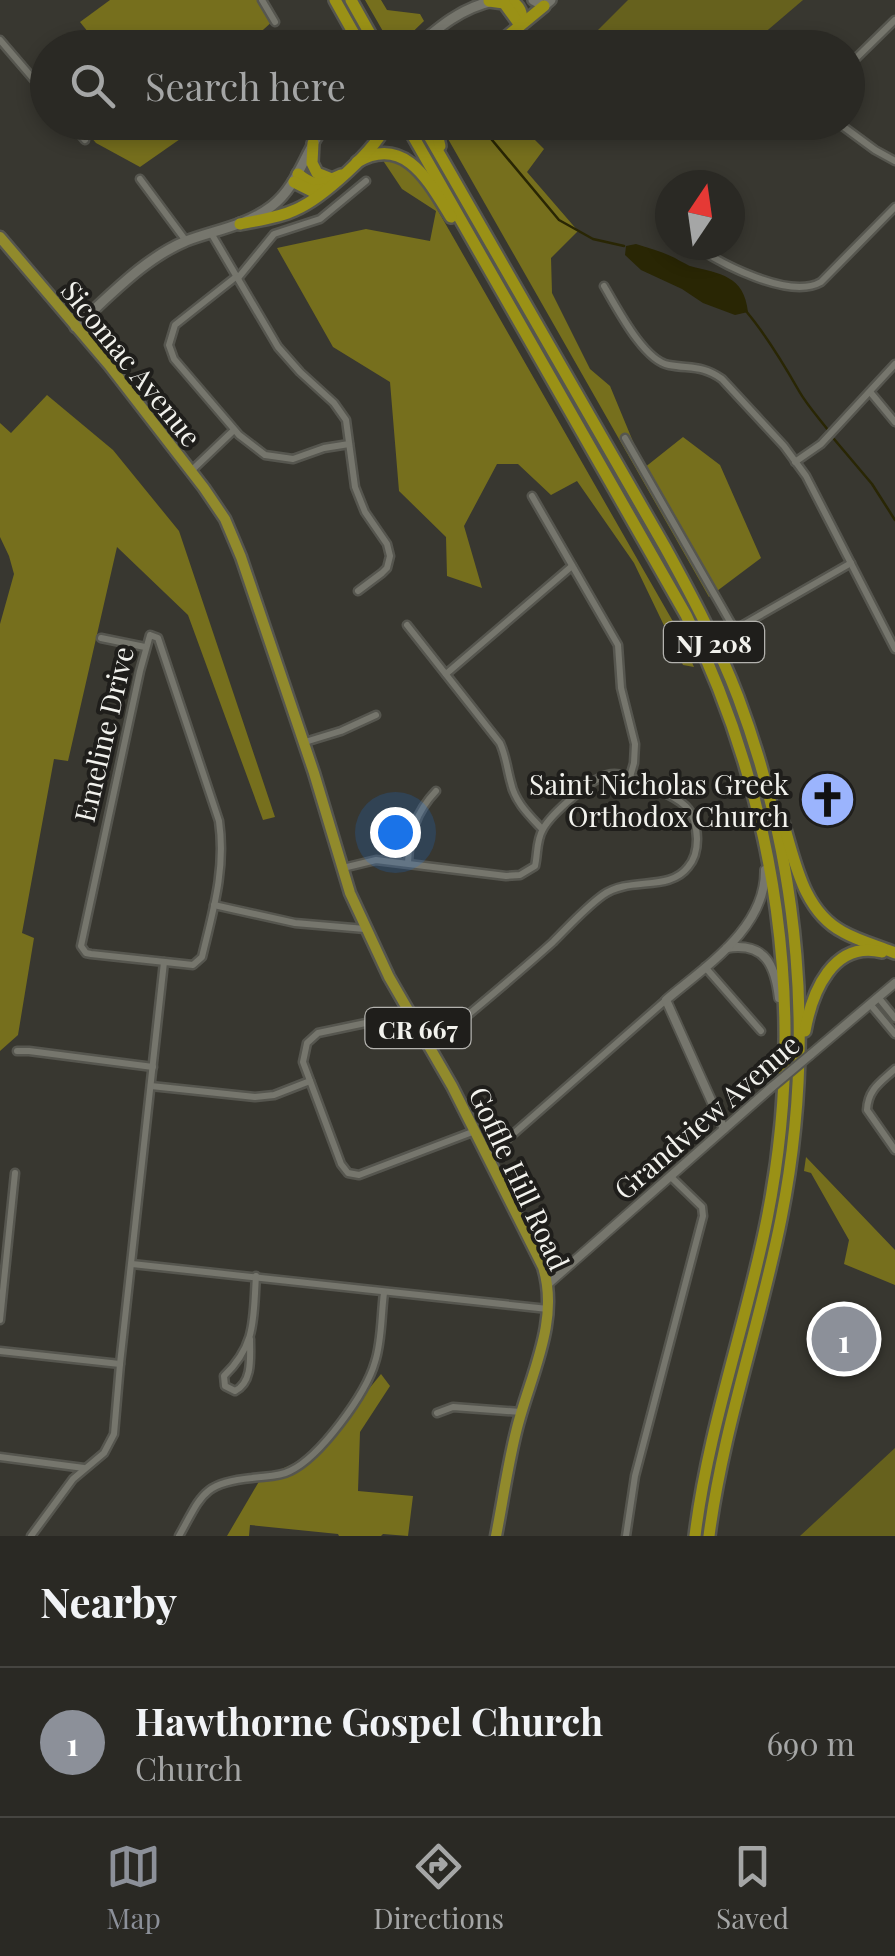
<!DOCTYPE html>
<style>
body{margin:0;font-family:"Playfair Display",serif;background:#363531;color:#f1f3f6}
.compass{position:absolute;left:655px;top:170px;width:90px;height:90px;border-radius:50%;background:#2a2924;box-shadow:0 5px 15px #0003;rotate:13deg}
.you{position:absolute;left:395px;top:832px;width:35px;height:35px;margin:-25px;border:8px solid #fff;border-radius:50%;background:#1a73e8;box-shadow:0 0 0 15px #1a73e833}
.badge{display:grid;place-items:center;width:65px;height:65px;border-radius:50%;background:#8c9099;color:#fff;font-size:32px;font-weight:700}
.pin{position:absolute;translate:-50% -50%;border:5px solid #fff;box-shadow:0 2px 10px #0006}
.list{margin:0;padding:0;list-style:none}
h2{display:flex;justify-content:space-between;align-items:center;height:130px;margin:0;padding:0 40px;font-size:42px}
h2 small{font-size:32px;font-weight:400;color:#a5a6a6}
.list li{display:grid;grid-template-columns:65px 1fr auto;gap:30px;align-items:center;box-sizing:border-box;height:150px;padding:0 40px;border-top:2px solid #464541}
.list b{display:block;font-size:38px;white-space:nowrap}
.list p{margin:0;font-size:32px;white-space:nowrap;color:#a5a6a6}
.list em{font-size:32px;font-style:normal;color:#a5a6a6}
.icon{flex:none;width:55px;height:55px;fill:none;stroke:currentColor;stroke-width:2;stroke-linecap:round;stroke-linejoin:round}
.map{position:relative;flex:none;width:895px;height:1536px;overflow:hidden}
.search{position:absolute;background:#2a2924;box-shadow:0 5px 15px #0003;left:30px;right:30px;top:30px;height:110px;display:flex;align-items:center;gap:25px;box-sizing:border-box;padding:0 35px;border-radius:55px;color:#a5a6a6;font-size:38px}
.sheet{height:280px;background:#2a2924}
nav{display:flex;justify-content:space-around;align-items:center;box-sizing:border-box;height:140px;border-top:2px solid #464541;background:#2a2924;font-size:28px;color:#a5a6a6}
nav a{display:grid;justify-items:center;gap:5px}
nav .on{color:#8c9099}
.map>svg:first-child{display:block}
.green{fill:#66611d}
.forest{fill:#766f1d}
.water{fill:#292604}
.lines{fill:none;stroke-linecap:round;stroke-linejoin:round}
.stream{stroke:#292604;stroke-width:2.5}
.minor-casing{stroke:#56564f;stroke-width:11}
.tertiary-casing{stroke:#56564f;stroke-width:12}
.secondary-casing{stroke:#56564f;stroke-width:14}
.primary-casing{stroke:#56564f;stroke-width:15}
.trunk-casing{stroke:#56564f;stroke-width:16}
.minor{stroke:#76766d;stroke-width:6}
.tertiary{stroke:#76766d;stroke-width:8}
.secondary{stroke:#76766d;stroke-width:9}
.primary{stroke:#918a2c;stroke-width:10}
.trunk{stroke:#9a9116;stroke-width:11}
.tertiary-bridge-casing{stroke:#56564f;stroke-width:12;stroke-linecap:butt}
.tertiary-bridge{stroke:#76766d;stroke-width:8}
.labels{text-anchor:middle;dominant-baseline:central;stroke-width:8;stroke-linejoin:round;paint-order:stroke}
.shield{fill:#1f1e1b;stroke:#b3b2ae;stroke-width:2.5}
.shield-label{font-size:25px;font-weight:bold;fill:#f2f2ed}
.street-label{font-size:28px;fill:#f2f2ed;stroke:#1f1e1b}
.poi-label{font-size:28px;fill:#f2f2ed;stroke:#1f1e1b;text-anchor:end}
</style>
<div class="map">
<svg width="895" height="1536" viewBox="0 0 895 1536">
<rect width="100%" height="100%" fill="#383730"/>
<g class="green">
<polygon points="628,0 803,0 748,47 593,47 586,42"/>
<polygon points="895,1448 895,1536 800,1536"/>
</g>
<g class="forest">
<polygon points="110,0 262,0 274,20 243,48 100,47 80,22"/>
<polygon points="365,0 381,0 387,10 420,14 424,21 397,47 392,47"/>
<polygon points="79,123 203,123 140,167 96,143"/>
<polygon points="439,123 484,123 488,127 498,123 518,123 544,149 527,172 578,231 551,258 552,293 590,369 610,386 644,468 683,437 720,465 761,558 709,597"/>
<polygon points="378,153 409,160 679,632 694,667 683,665 634,563 577,481 551,495 518,464 497,464 464,526 482,588 447,576 446,537 399,491 390,382 333,347 277,248 366,229 430,241 436,211 402,189"/>
<polygon points="47,395 113,450 179,531 275,817 263,820 188,615 117,547 68,761 54,759 22,933 34,938 18,1035 0,1051 0,624 14,574 9,556 0,537 0,423 11,433"/>
<polygon points="806,1157 895,1250 895,1285 844,1264 849,1240 811,1173 804,1171"/>
<polygon points="381,1374 390,1386 360,1432 358,1491 413,1496 408,1536 383,1534 381,1536 339,1536 338,1534 250,1525 249,1536 227,1536 261,1478 316,1454"/>
</g>
<path class="water" d="M636,244C649,248 663,252 675,258C676,259 688,265 690,266C720,274 744,275 748,312L735,315L703,303L682,289L641,270L625,255L626,246Z"/>
<g class="lines">
<g class="stream">
<polyline points="477,122 559,220 593,239 624,246"/>
<path d="M746,311C767,336 783,363 799,391C807,405 818,417 828,430"/>
<polyline points="834,439 872,484 895,520"/>
</g>
<defs>
<g id="minor">
<polyline points="262,0 275,22"/>
<polyline points="0,40 48,96"/>
<polyline points="848,66 895,20"/>
<polyline points="70,122 85,140"/>
<polyline points="837,122 875,150 895,161"/>
<polyline points="140,179 186,241"/>
<polyline points="211,233 278,347 300,372 334,403 346,420 355,487 365,512 387,544 390,556 387,568 382,573 358,591"/>
<path d="M694,245C721,264 790,300 821,282L895,207"/>
<polyline points="237,276 175,325 169,345 174,359 239,435 265,455 293,459 324,448 349,444"/>
<polyline points="238,278 274,234 320,219 366,181"/>
<path d="M604,286C617,308 644,361 669,365C691,369 702,365 722,379L784,446L806,476L895,649"/>
<polyline points="871,393 895,422"/>
<polyline points="625,438 732,625 736,629 851,563"/>
<polyline points="795,462 821,444 895,364"/>
<polyline points="191,471 234,430"/>
<polyline points="532,496 618,645 621,688 635,744 634,763 630,777"/>
<path d="M407,625L500,743C506,756 507,769 511,783C515,802 529,815 542,829"/>
<path d="M150,635L158,638L219,821C226,869 213,911 202,957L193,965L91,954L86,953L81,946L140,671Z"/>
<polyline points="101,638 145,647"/>
<polyline points="446,674 572,566"/>
<polyline points="305,742 341,731 376,715"/>
<path d="M408,863C409,834 416,812 436,791"/>
<path d="M343,868L376,860L506,876L520,875L535,866C538,853 536,841 543,829C551,814 591,779 607,775C622,771 636,780 650,786C678,799 696,804 697,839C697,849 695,859 688,867C669,892 630,876 603,895C585,908 569,926 553,942C513,978 471,1012 430,1047"/>
<polyline points="214,905 295,923 365,929"/>
<polyline points="705,967 761,1031"/>
<polyline points="878,997 895,1018"/>
<polyline points="870,1004 895,1034"/>
<polyline points="408,1011 394,1017 318,1033 307,1043 303,1062 341,1164 348,1173 359,1175 475,1131"/>
<polyline points="17,1051 29,1051 153,1067"/>
<path d="M895,1069C881,1082 868,1089 867,1110L895,1150"/>
<polyline points="151,1086 255,1097 274,1095 310,1081"/>
<polyline points="488,1156 666,1000"/>
<polyline points="132,1264 548,1309"/>
<polyline points="0,1320 15,1173"/>
<path d="M250,1339C250,1357 253,1382 235,1391L225,1386L224,1376C257,1344 253,1318 256,1276"/>
<polyline points="0,1351 120,1364"/>
<polyline points="437,1413 453,1407 521,1412"/>
<polyline points="0,1457 84,1468"/>
<polyline points="31,1536 73,1479 104,1453 114,1434 120,1364 164,962"/>
<path d="M179,1536C202,1495 202,1483 252,1478C265,1476 279,1477 290,1471C320,1457 366,1394 375,1362C382,1341 381,1315 384,1293"/>
<polyline points="626,1536 635,1476 703,1216 702,1207 670,1176"/>
</g>
<g id="tertiary">
<path d="M727,948C765,942 775,965 779,998"/>
<polyline points="810,1055 895,983"/>
<path d="M724,1129L666,1000C706,966 766,928 765,870"/>
<polyline points="548,1284 773,1086"/>
</g>
<g id="secondary">
<polyline points="533,0 544,6 551,0"/>
<path d="M415,48C439,27 461,8 493,1"/>
<path d="M75,327C109,297 143,259 186,241C215,230 246,226 272,206C300,184 305,148 328,122"/>
</g>
<path id="primary" d="M0,237L109,365L204,488L225,519L241,557L314,773L350,893L389,977L452,1086L543,1267C560,1321 530,1376 517,1428C508,1463 503,1500 496,1536"/>
<g id="trunk">
<polyline points="335,0 362,48"/>
<polyline points="351,0 378,48"/>
<path d="M509,0C520,5 524,14 520,25"/>
<polyline points="489,1 504,3 520,25"/>
<polyline points="493,48 544,6"/>
<path d="M405,122L686,615C778,803 808,1013 767,1219C746,1325 708,1428 695,1536"/>
<path d="M421,122L665,547C692,596 718,645 738,697C800,863 816,1045 781,1219C760,1325 723,1428 709,1536"/>
<polyline points="434,122 440,146"/>
<polyline points="313,143 312,163 317,173 332,179 341,175"/>
<path d="M357,162C405,134 429,182 451,217"/>
<path d="M298,174C310,184 320,187 334,180"/>
<polyline points="294,182 312,191 326,189"/>
<path d="M240,224C259,220 278,218 295,210C321,199 378,149 387,122"/>
<path d="M783,822C795,861 803,911 843,932C859,941 878,946 895,953"/>
<path d="M805,1031C812,992 833,940 882,952"/>
</g>
</defs>
<use href="#minor" class="minor-casing"/>
<use href="#tertiary" class="tertiary-casing"/>
<use href="#secondary" class="secondary-casing"/>
<use href="#primary" class="primary-casing"/>
<use href="#trunk" class="trunk-casing"/>
<use href="#minor" class="minor"/>
<use href="#tertiary" class="tertiary"/>
<use href="#secondary" class="secondary"/>
<use href="#primary" class="primary"/>
<use href="#trunk" class="trunk"/>
<defs>
<polyline id="tertiary-bridge" points="773,1086 810,1055"/>
</defs>
<use href="#tertiary-bridge" class="tertiary-bridge-casing"/>
<use href="#tertiary-bridge" class="tertiary-bridge"/>
</g>
<defs>
<symbol id="church-disc" viewBox="-11 -11 22 22"><circle r="9.5" fill="#9bb4fd" stroke="#1f1e1b"/><path d="M-1.2-6h2.4v3.5h3.3v2.4h-3.3V6h-2.4V-.1h-3.3v-2.4h3.3Z" fill="#111"/></symbol>
</defs>
<g fill-rule="evenodd">
<use href="#church-disc" x="796" y="768" width="63" height="63"/>
</g>
<g class="labels">
<g class="shield">
<rect x="664" y="622" width="100" height="40" rx="8"/>
<rect x="365.5" y="1008" width="105" height="40" rx="8"/>
</g>
<g class="shield-label">
<text x="714" y="642">NJ 208</text>
<text x="418" y="1028">CR 667</text>
</g>
<g class="street-label">
<text transform="translate(132 363) rotate(51)">Sicomac Avenue</text>
<text transform="translate(103 734) rotate(-77)">Emeline Drive</text>
<text transform="translate(706 1116) rotate(-41)">Grandview Avenue</text>
<text transform="translate(520 1178) rotate(65)">Goffle Hill Road</text>
</g>
<g class="poi-label">
<text x="789" y="783">Saint Nicholas Greek<tspan x="789" dy="32">Orthodox Church</tspan></text>
</g>
</g>
</svg>
<svg class="compass" viewBox="-18 -18 36 36"><path d="M0-13l5 13h-10z" fill="#e53935"/><path d="M0 13l5-13h-10z" fill="#a5a6a6"/></svg>
<div class="you"></div>
<div class="pin badge" style="left:844px;top:1339px">1</div>
<div class="search"><svg class="icon" aria-label="search" viewBox="0 0 24 24"><circle cx="10" cy="10" r="6"/><path d="M15 15l6 6"/></svg>Search here</div>
</div>
<section class="sheet">
<h2>Nearby<small></small></h2>
<ul class="list">
<li><span class="badge">1</span><div><b>Hawthorne Gospel Church</b><p>Church</p></div><em>690 m</em></li>
</ul>
</section>
<nav>
<a class="on"><svg class="icon" aria-label="map" viewBox="0 0 24 24"><path d="M3 6l6-2 6 2 6-2v14l-6 2-6-2-6 2zM9 4v14M15 6v14"/></svg>Map</a>
<a><svg class="icon" aria-label="directions" viewBox="0 0 24 24"><path d="M12 3l9 9-9 9-9-9zM9 14v-3h6M13 9l2 2-2 2"/></svg>Directions</a>
<a><svg class="icon" aria-label="saved" viewBox="0 0 24 24"><path d="M7 4h10v16l-5-4-5 4z"/></svg>Saved</a>
</nav>
